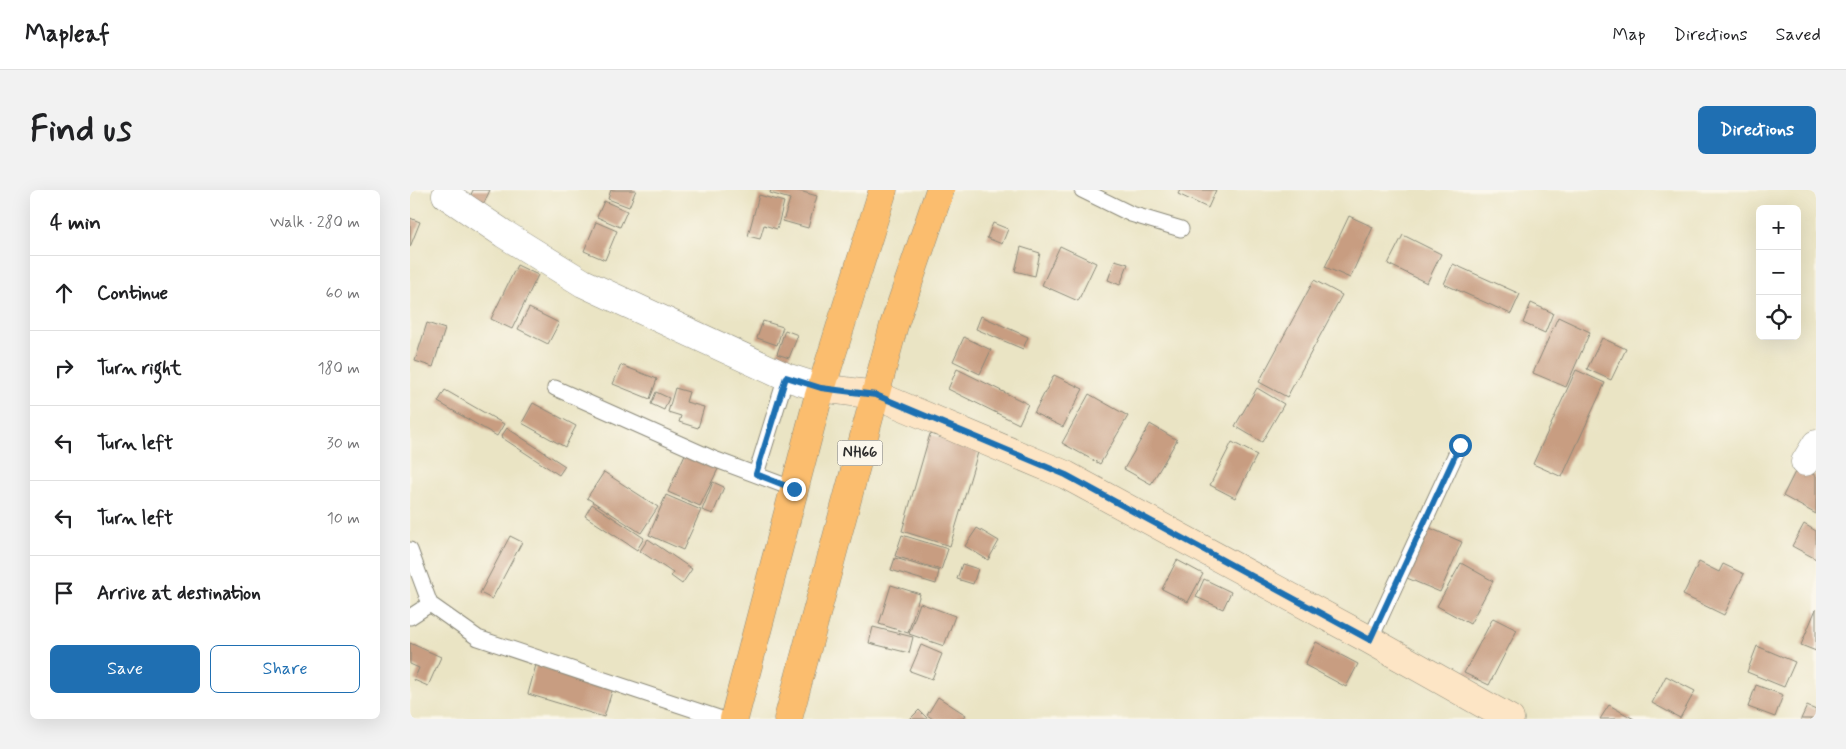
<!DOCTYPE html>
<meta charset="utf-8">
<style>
body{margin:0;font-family:Mynerve,sans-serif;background:#f2f2f2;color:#202124}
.controls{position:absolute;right:15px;top:15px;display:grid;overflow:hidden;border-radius:8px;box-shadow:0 5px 20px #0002}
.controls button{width:45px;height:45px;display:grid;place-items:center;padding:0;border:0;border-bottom:1px solid #e0e0e0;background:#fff;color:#202124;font:25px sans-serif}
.stop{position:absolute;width:15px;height:15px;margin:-11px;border:4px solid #1f6fb2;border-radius:50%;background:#fff}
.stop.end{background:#1f6fb2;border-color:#fff;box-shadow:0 1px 5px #0008}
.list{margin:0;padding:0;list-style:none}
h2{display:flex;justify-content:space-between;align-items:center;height:65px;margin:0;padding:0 20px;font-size:21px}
h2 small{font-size:16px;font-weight:400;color:#757577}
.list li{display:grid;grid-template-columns:32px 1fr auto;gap:15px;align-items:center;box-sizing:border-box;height:75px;padding:0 20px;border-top:1px solid #e0e0e0}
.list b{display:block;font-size:19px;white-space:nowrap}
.list em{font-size:16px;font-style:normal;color:#757577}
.actions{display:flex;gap:10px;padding:15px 20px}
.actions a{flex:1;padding:11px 0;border:1px solid #1f6fb2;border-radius:8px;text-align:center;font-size:18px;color:#1f6fb2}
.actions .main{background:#1f6fb2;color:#fff}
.icon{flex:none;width:28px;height:28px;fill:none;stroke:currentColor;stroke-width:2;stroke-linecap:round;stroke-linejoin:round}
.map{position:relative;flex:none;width:1406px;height:529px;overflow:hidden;border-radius:8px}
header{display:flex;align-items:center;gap:30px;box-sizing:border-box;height:70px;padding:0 25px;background:#fff;border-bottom:1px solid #e0e0e0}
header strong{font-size:24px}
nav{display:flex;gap:28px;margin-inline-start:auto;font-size:18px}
.intro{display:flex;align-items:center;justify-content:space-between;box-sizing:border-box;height:120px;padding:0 30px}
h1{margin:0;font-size:35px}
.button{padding:12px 22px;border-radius:8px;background:#1f6fb2;color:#fff;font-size:18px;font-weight:700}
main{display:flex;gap:30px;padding:0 30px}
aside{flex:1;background:#fff;border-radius:8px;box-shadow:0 5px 20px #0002}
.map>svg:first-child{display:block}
.building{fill:#c89d81}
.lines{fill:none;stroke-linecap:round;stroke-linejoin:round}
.lane-casing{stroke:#8a8878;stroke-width:17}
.street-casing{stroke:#8a8878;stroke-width:29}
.secondary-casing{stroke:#8a8878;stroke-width:29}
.highway-casing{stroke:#8a8878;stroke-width:29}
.lane{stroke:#fff;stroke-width:15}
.street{stroke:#fff;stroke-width:28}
.secondary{stroke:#fde5c5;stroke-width:28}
.highway{stroke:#fbbd6e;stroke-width:28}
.route{stroke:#1f6fb2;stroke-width:6}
.labels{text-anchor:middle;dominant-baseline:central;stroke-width:4;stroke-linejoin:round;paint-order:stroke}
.shield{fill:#fbf7ec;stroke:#696865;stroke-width:1}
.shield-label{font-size:15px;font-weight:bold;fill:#2b2b2b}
</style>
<header>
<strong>Mapleaf</strong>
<nav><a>Map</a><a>Directions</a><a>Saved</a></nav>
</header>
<div class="intro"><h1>Find us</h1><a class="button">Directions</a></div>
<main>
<aside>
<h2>4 min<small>Walk · 280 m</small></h2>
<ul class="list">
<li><svg class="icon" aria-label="ahead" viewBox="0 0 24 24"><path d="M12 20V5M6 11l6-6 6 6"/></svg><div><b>Continue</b></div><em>60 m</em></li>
<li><svg class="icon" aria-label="right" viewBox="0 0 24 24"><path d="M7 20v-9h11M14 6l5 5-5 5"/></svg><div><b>Turn right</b></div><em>180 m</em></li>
<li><svg class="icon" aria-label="left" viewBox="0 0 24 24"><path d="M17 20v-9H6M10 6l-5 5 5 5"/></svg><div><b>Turn left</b></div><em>30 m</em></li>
<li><svg class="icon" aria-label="left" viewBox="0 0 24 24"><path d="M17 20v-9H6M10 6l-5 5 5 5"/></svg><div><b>Turn left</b></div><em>10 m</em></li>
<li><svg class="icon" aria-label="arrive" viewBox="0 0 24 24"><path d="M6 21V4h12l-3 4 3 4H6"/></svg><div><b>Arrive at destination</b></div></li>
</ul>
<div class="actions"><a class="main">Save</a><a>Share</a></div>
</aside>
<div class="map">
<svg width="1406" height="529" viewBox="0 0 1406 529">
<rect width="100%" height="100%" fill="#fbf7ec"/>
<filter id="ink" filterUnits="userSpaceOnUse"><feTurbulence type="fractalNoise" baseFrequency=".02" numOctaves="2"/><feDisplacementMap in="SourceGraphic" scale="10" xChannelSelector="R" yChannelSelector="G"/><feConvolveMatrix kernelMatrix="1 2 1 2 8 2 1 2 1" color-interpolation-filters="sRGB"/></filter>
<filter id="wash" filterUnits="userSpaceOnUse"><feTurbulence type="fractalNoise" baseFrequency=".0096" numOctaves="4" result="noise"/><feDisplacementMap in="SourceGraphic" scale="20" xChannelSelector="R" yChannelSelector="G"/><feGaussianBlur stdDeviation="1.12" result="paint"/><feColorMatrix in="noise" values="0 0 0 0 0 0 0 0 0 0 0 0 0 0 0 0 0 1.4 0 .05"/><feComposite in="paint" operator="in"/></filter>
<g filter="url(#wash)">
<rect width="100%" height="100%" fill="#eae4c4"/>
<g id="blocks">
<g class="building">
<polygon points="63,0 80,0 74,13 60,7"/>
<polygon points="201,0 226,0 219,17 198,9"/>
<polygon points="361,0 386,0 407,6 398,38 373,31 380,9 360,3"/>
<polygon points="770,0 806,0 798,18 768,4"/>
<polygon points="349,5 374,12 367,39 354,35 350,49 338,46"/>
<polygon points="194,11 217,21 210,37 187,27"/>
<polygon points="939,26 963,37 940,88 915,77"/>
<polygon points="0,28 10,32 0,57"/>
<polygon points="186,32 207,41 195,70 174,61"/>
<polygon points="583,33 598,39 592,54 577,48"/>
<polygon points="993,45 1031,64 1017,93 978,74"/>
<polygon points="650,56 686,73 668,111 632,95"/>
<polygon points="611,57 630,63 625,86 605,81"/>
<polygon points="705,70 718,74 710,95 698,90"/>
<polygon points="1043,74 1110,104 1101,124 1034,94"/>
<polygon points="107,75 128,85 102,139 81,129"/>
<polygon points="904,90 932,105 877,207 849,192"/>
<polygon points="1121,113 1143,123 1135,143 1113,133"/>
<polygon points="119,118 149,133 138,154 108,139"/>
<polygon points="571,126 618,147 613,159 566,139"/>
<polygon points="1148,127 1180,142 1156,197 1123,183"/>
<polygon points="353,131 373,137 367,155 347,148"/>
<polygon points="17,133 35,139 23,177 5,171"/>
<polygon points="375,140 388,145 379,168 367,164"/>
<polygon points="554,147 581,160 570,184 543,171"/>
<polygon points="1192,148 1216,159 1201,190 1177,179"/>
<polygon points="211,175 247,189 240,209 203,194"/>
<polygon points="547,179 618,214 609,234 538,199"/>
<polygon points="1166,180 1195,193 1152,287 1123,274"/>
<polygon points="644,185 673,199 653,237 624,223"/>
<polygon points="265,198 279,202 276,212 294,217 288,238 269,232 271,226 258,222"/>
<polygon points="847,198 874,214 852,252 825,236"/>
<polygon points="35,200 94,234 87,246 28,212"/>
<polygon points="246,202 259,208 254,220 241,214"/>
<polygon points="679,204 718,226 690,274 652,253"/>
<polygon points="123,213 166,236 155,257 112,233"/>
<polygon points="740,234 767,250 741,294 714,279"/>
<polygon points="97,238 155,276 149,285 91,247"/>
<polygon points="520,244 569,259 540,356 492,341"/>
<polygon points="822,252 847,265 825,308 800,295"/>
<polygon points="276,262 309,277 290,316 258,302"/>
<polygon points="1388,276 1406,286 1406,324 1373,306"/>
<polygon points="194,282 248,317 231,343 177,308"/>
<polygon points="303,292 314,297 303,324 292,320"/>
<polygon points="256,305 291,320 273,360 239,345"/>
<polygon points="182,314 234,348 227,360 175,326"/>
<polygon points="1394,334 1406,341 1406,369 1382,356"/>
<polygon points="567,338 589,351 578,370 555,356"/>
<polygon points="1020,338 1052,352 1030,402 997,388"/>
<polygon points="492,345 538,359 531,380 485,366"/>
<polygon points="100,346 112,352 82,409 70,403"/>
<polygon points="238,349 282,379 272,394 261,386 263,383 230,361"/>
<polygon points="485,368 529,381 526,394 481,380"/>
<polygon points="767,370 793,384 778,412 752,399"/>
<polygon points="1289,372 1309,382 1313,374 1334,384 1314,425 1273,405"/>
<polygon points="1051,373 1083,391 1060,434 1027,416"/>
<polygon points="552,374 568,379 563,394 547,389"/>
<polygon points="794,389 821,402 813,419 786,407"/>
<polygon points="481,395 510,404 498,443 469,434"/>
<polygon points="510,413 545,426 534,456 499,444"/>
<polygon points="1406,419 1406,461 1391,455"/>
<polygon points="1083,428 1107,440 1079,495 1054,483"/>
<polygon points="463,437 503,447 499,463 459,453"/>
<polygon points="906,452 948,474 936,497 895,475"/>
<polygon points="0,453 31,467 18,496 4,490 9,478 0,474"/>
<polygon points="511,455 532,464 522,489 500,481"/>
<polygon points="1347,456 1385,472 1374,497 1337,482"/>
<polygon points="126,475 203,498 194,527 118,504"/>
<polygon points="1256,486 1285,501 1270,528 1242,513"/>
<polygon points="1346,495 1373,505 1365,527 1338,517"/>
<polygon points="528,507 556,525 553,529 523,529 517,525"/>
<polygon points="1199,515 1224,529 1190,529"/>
<polygon points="1397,516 1406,520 1406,529 1391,529"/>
<polygon points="509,520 518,529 500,529"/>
</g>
</g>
</g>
<g filter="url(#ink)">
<use href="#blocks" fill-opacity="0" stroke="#8a8878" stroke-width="1"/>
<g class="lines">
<defs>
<g id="lane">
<polyline points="672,0 721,24 771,39"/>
<polyline points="145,198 304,269 384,299"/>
<polyline points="346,284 376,187"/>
<polyline points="0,360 20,414 68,448 312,529"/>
<polyline points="0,427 20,414"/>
<polyline points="960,450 1050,255"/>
</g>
<g id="street">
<polyline points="38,0 36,5 94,44 173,93 376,187 411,198"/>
<polyline points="1395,272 1406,254"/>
</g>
<polyline id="secondary" points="411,198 466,205 656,285 960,450 1100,529"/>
<g id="highway">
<polyline points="324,529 407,212 473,0"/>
<polyline points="378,529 484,135 530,0"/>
</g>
</defs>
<use href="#lane" class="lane-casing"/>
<use href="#street" class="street-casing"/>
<use href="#secondary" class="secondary-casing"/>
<use href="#highway" class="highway-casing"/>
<use href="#lane" class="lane"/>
<use href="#street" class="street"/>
<use href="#secondary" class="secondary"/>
<use href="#highway" class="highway"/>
</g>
</g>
<g class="lines" filter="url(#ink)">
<polyline class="route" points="384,299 346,284 376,187 411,198 466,205 656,285 960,450 1050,255"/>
</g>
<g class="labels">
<rect class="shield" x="427.5" y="250.5" width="45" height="25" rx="4"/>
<g class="shield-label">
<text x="450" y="263">NH66</text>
</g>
</g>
</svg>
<div class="controls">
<button>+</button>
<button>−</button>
<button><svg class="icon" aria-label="locate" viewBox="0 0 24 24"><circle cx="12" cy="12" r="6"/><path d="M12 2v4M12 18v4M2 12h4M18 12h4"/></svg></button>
</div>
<div class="stop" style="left:1050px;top:255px"></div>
<div class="stop end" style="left:384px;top:299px"></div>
</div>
</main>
